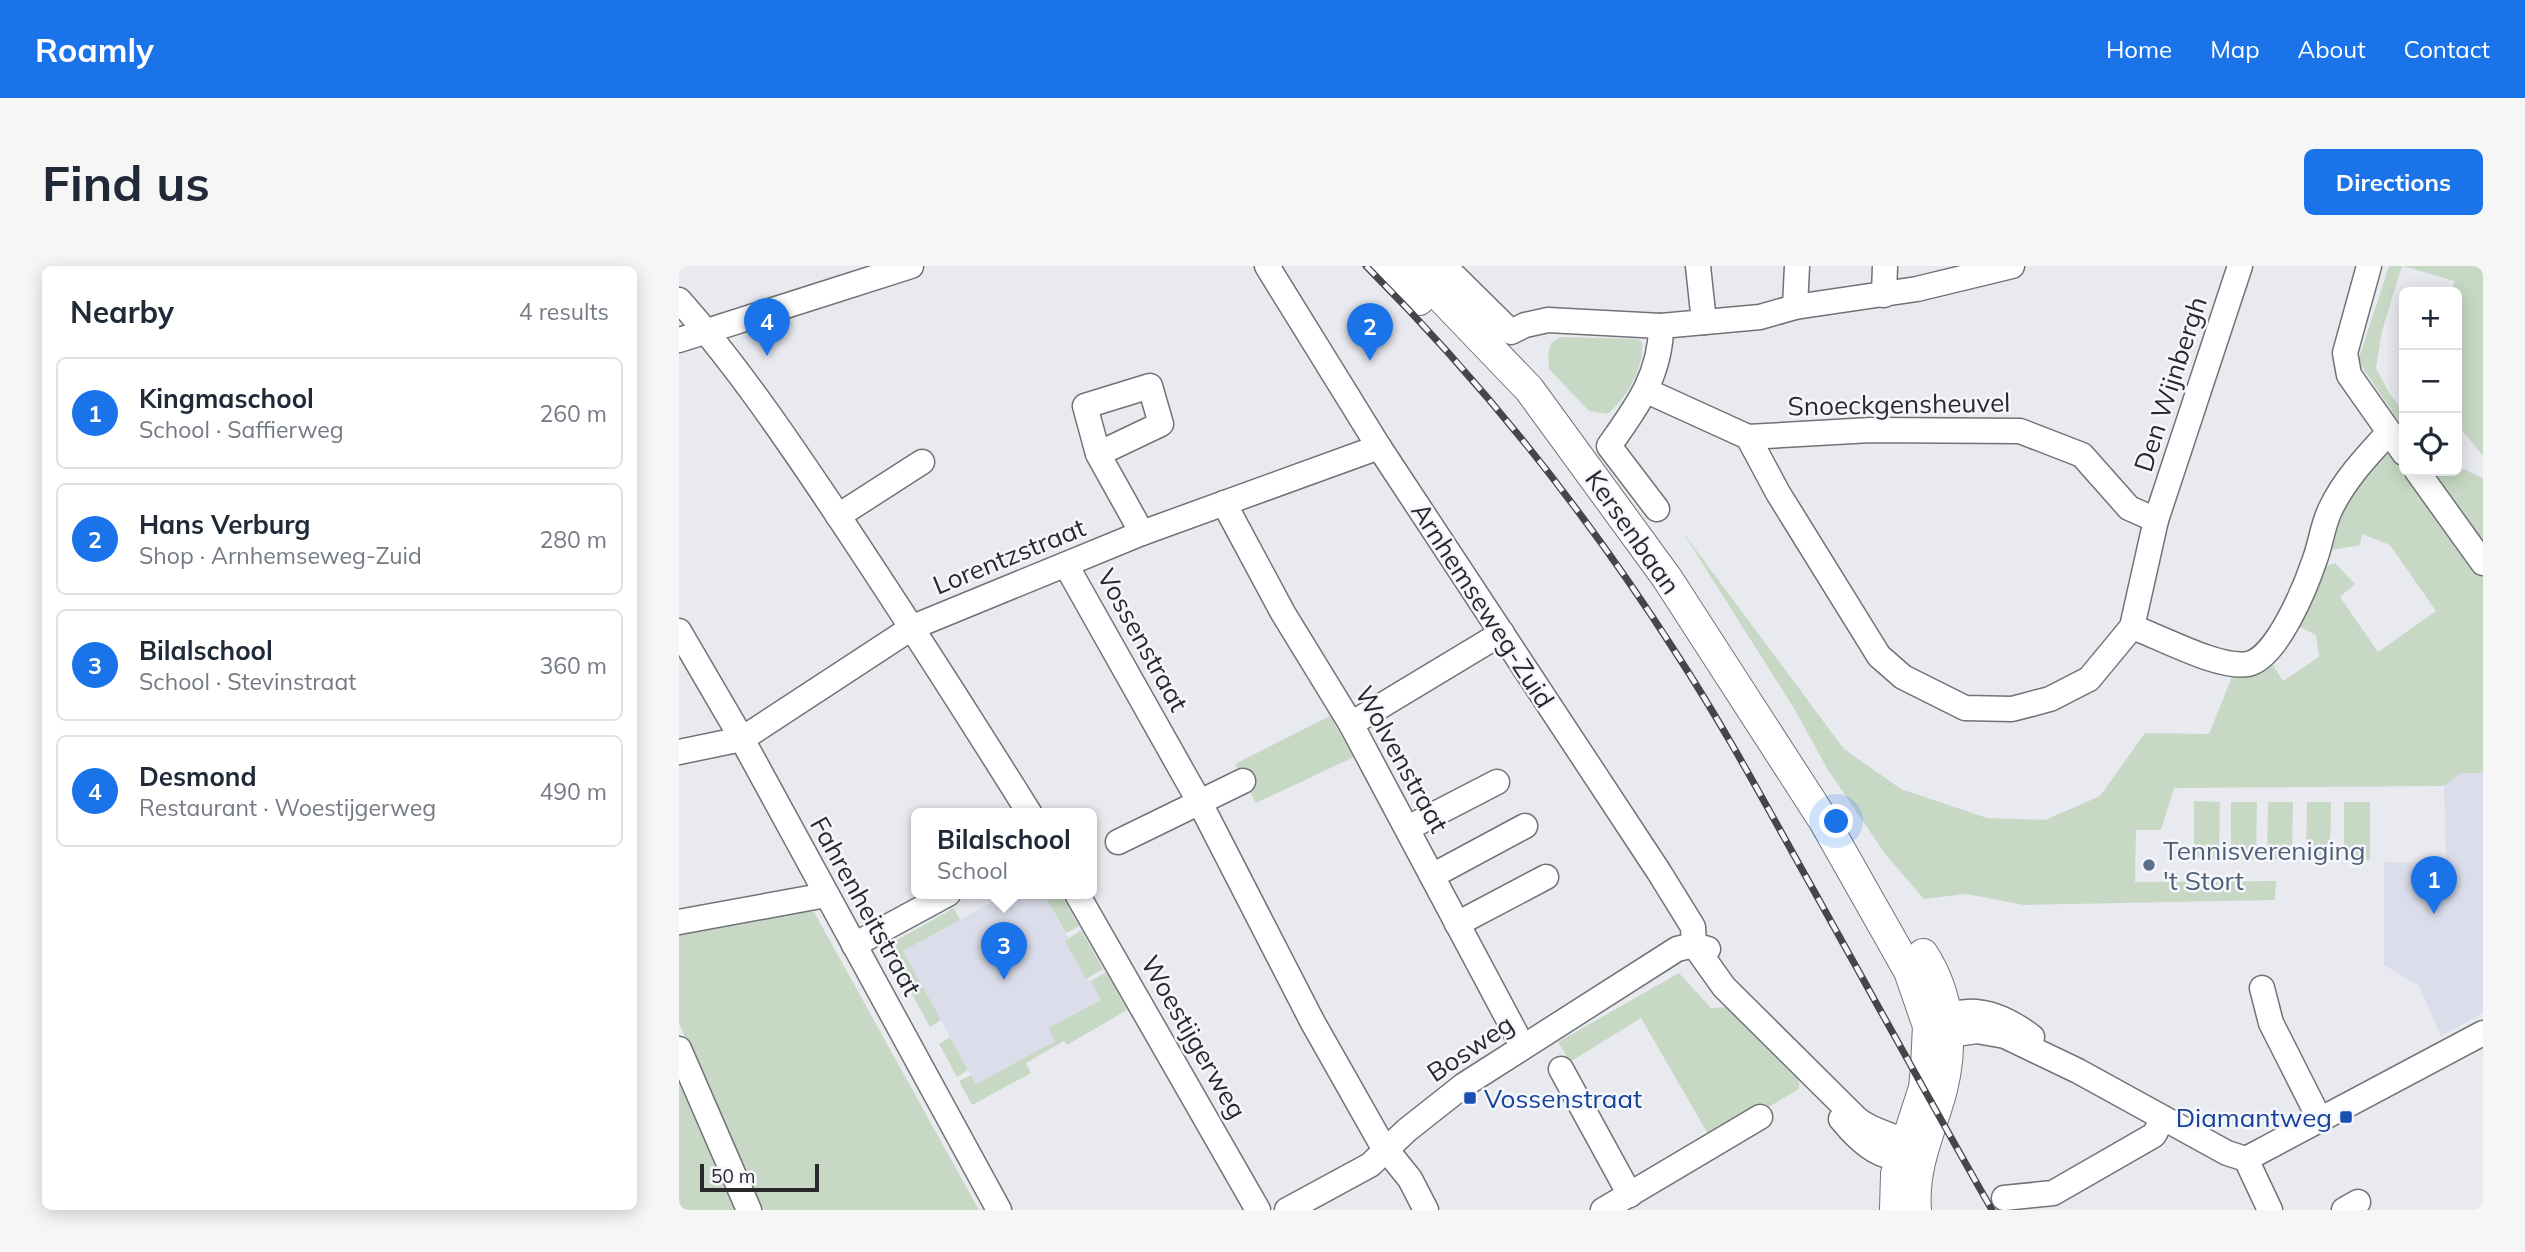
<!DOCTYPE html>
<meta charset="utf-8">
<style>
body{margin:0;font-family:Mulish,sans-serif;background:#f6f6f7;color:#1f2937}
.controls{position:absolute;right:21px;top:21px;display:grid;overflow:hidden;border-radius:10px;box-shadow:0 4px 18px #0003}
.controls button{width:63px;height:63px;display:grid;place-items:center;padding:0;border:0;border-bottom:2px solid #e0e1e3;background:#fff;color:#1f2937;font:35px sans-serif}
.scale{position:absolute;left:21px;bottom:18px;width:119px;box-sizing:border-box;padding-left:7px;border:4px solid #29292c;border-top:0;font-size:19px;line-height:24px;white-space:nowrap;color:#29292c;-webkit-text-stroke:5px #f6f7fd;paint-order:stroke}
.you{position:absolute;left:1158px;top:556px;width:24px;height:24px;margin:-18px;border:5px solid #fff;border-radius:50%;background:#1a73e8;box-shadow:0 0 0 10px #1a73e833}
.badge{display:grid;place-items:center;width:46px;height:46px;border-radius:50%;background:#1a73e8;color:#fff;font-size:23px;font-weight:700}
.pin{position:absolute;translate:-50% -58px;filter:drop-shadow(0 2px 4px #0008)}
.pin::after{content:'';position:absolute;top:37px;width:24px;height:21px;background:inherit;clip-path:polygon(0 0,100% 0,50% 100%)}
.popup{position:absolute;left:232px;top:542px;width:186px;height:91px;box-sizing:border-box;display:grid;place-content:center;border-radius:10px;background:#fff;filter:drop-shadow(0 2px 5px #0005);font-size:23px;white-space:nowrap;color:#747a83}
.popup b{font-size:26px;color:#1f2937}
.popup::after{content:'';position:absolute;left:50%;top:100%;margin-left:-14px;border:14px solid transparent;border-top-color:#fff}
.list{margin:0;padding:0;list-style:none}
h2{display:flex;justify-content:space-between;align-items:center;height:91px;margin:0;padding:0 28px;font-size:30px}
h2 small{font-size:23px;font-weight:400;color:#747a83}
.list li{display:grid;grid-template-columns:46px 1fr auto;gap:21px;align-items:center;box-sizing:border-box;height:112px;margin:0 14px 14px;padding:0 14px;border:2px solid #e0e1e3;border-radius:10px}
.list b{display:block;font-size:26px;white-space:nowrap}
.list p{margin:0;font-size:23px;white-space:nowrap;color:#747a83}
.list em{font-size:23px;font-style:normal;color:#747a83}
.icon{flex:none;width:38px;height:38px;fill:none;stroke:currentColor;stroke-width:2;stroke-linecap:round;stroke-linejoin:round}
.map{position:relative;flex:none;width:1804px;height:944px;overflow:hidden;border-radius:10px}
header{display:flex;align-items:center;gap:42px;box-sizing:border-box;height:98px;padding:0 35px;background:#1a73e8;color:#fff}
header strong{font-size:33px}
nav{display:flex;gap:38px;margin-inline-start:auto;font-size:24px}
.intro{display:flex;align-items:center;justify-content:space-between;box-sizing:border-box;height:168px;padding:0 42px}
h1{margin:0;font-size:49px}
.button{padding:18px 32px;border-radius:10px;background:#1a73e8;color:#fff;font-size:24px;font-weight:700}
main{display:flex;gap:42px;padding:0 42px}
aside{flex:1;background:#fff;border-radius:10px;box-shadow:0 4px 18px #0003}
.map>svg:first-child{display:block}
.built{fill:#dbddea}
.green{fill:#c7d9c5}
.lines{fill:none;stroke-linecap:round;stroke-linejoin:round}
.minor-casing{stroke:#717277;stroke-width:27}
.major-casing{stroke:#717277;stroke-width:32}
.minor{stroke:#fff;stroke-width:24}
.major{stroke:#fff;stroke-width:30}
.rail-casing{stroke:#46464a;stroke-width:7}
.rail{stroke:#f6f7fd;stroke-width:4.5;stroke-dasharray:13;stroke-linecap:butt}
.service-dot{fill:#5c6f8a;stroke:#f6f7fd;stroke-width:2.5}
.transit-dot{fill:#1a4fb4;stroke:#f6f7fd;stroke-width:2.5}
.labels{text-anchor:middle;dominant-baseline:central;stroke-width:5;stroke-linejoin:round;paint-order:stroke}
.street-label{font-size:26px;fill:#29292c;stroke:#f6f7fd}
.service-label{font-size:26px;fill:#4e5e75;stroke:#f6f7fd;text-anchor:start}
.transit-label{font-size:26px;fill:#164399;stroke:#f6f7fd;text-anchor:start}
</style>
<header>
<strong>Roamly</strong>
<nav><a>Home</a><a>Map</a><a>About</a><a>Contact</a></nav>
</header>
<div class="intro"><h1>Find us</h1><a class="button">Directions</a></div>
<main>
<aside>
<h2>Nearby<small>4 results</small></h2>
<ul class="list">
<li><span class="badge">1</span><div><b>Kingmaschool</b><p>School · Saffierweg</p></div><em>260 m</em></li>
<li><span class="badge">2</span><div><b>Hans Verburg</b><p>Shop · Arnhemseweg-Zuid</p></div><em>280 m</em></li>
<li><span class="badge">3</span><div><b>Bilalschool</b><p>School · Stevinstraat</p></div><em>360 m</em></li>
<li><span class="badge">4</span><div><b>Desmond</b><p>Restaurant · Woestijgerweg</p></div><em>490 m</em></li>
</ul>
</aside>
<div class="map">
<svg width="1804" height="944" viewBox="0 0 1804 944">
<rect width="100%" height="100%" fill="#e9eaf0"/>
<g class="built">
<polygon points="1782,507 1804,507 1804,747 1762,770 1740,720 1705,699 1705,596 1767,597 1765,520"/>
<polygon points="328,628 365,628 390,673 387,675 407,713 412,715 422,734 370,762 376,775 297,818 224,685"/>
</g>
<g class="green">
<polygon points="1710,0 1723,0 1703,65 1697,102 1710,127 1725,146 1725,205 1778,205 1778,200 1804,212 1804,507 1782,507 1765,520 1495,522 1482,564 1457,564 1456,616 1597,615 1596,634 1345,639 1287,628 1245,633 1207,589 1149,504 1116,444 1003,265 1165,483 1222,523 1308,552 1366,554 1421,530 1466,467 1530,468 1556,403 1588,395 1594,399 1604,415 1640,391 1637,369 1617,359 1645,301 1656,297 1676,318 1661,331 1699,386 1757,345 1711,279 1683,268 1681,279 1653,284 1645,277 1654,245 1723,160 1679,95"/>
<polygon points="1724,0 1804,0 1804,190 1778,158 1778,26 1773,26 1775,16 1779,16"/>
<path d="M881,71L959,73L963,76C966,100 947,134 928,148L910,145L870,103L869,88L872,77Z"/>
<polygon points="651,450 675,491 577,537 556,498"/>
<polygon points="1515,535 1541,536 1540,593 1515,592"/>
<polygon points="1552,536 1578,536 1577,593 1552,593"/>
<polygon points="1589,536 1614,536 1613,593 1588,593"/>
<polygon points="1628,536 1652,536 1651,594 1627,593"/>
<rect x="1665" y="536" width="26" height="58"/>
<polygon points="365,628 382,628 400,660 387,667"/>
<polygon points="118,642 135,646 300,944 80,944 0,757 0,664"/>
<polygon points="275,642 281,654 224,685 262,754 251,761 207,680"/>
<polygon points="402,664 424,703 407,713 386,675"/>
<polygon points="427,706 448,744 388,779 385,775 347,797 352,807 293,839 280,815 292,809 297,818 376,775 369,762 422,734 412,715"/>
<polygon points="1000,707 1032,742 1053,741 1079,772 1120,813 1120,823 1033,875 962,752 891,796 879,776"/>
<polygon points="271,771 289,804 278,811 260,778"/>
<polygon points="0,810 58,944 0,944"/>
</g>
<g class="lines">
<defs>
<g id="minor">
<path d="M588,0L700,181L980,606L1014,661L1015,679L1045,721L1178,853C1197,869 1222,868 1240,886"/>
<polyline points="765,0 832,66 846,59 869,54 982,60 1081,51 1116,41 1238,23 1333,0"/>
<polyline points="1019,0 1025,56"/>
<polyline points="1690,0 1666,87 1670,109 1725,187"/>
<polyline points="1205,29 1206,0"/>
<path d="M0,34C56,97 105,169 152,239C220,341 286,444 351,548"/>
<polyline points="1116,41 1118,0"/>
<polyline points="0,74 232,0"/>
<polyline points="968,125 1069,171 1099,227 1200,390 1224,411 1286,442 1333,443 1371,433 1410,413 1453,361 1477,254 1561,0"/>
<polyline points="1069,171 1192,164 1341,165 1403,189 1450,242 1477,254"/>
<polyline points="419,188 482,158 471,120 406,140 419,188 463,267"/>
<polyline points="1738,205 1804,297"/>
<polyline points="545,237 604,347 672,458 844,781"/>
<path d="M978,243L930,180C957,142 982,109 982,60"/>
<polyline points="159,250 243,196"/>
<polyline points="387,299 521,537 633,755 702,877 731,913 747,944"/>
<path d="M1453,361C1482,371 1539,403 1569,398C1598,392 1627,320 1636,293C1642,277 1644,257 1652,242C1666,213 1688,190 1710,166"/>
<polyline points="0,365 63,473 320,944"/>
<polyline points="672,458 823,367"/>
<polyline points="0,486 63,473 234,361 463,267 700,181"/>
<polyline points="729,562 818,516"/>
<polyline points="439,576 564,515"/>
<polyline points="753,610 846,560"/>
<polyline points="398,628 579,944"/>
<polyline points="0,656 147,629"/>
<polyline points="778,658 867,611"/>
<polyline points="175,679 269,628"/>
<polyline points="1583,722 1592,757 1641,854"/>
<path d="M1252,758C1288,735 1322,747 1353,771"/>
<polyline points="1254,762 1270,769 1298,765 1326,770 1399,805 1548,887 1567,893 1591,944"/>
<polyline points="0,783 70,944"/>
<polyline points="882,803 951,929"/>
<path d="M1162,853C1183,879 1205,898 1239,891"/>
<polyline points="1567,893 1804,767"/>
<polyline points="1325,932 1374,927 1475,869 1484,852"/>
<polyline points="608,944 691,899 728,864 785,819 998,683 1015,679 1029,683"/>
<polyline points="924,944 1081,851"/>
<polyline points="1665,944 1679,936"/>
</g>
<g id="major">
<polyline points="707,0 740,34"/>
<polyline points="732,0 850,123 988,312 1145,555 1230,705 1249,760 1247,801 1245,822 1217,908 1216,944"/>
<path d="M1237,944C1234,909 1246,877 1257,844C1275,791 1275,736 1244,688"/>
</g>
</defs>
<use href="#minor" class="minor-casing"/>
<use href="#major" class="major-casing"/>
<use href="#minor" class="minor"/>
<use href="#major" class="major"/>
<defs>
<path id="rail" d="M687,0C804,117 908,248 997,387C1042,456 1081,528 1121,600C1185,714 1248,830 1313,944"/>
</defs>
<use href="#rail" class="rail-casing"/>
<use href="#rail" class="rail"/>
</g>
<circle class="service-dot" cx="1470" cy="599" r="7"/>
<g class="transit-dot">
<rect x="784" y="825" width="14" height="14" rx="3.5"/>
<rect x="1660" y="844" width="14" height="14" rx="3.5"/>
</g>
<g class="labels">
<g class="street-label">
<text transform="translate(1491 118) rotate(-72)">Den Wijnbergh</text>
<text transform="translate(1220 138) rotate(-1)">Snoeckgensheuvel</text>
<text transform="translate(954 266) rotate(55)">Kersenbaan</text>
<text transform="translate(330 290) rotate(-22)">Lorentzstraat</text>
<text transform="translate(804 339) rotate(57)">Arnhemseweg-Zuid</text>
<text transform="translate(464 374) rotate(61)">Vossenstraat</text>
<text transform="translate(723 493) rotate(61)">Wolvenstraat</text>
<text transform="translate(187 640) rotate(61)">Fahrenheitstraat</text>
<text transform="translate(515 771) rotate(60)">Woestijgerweg</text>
<text transform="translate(791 782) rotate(-34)">Bosweg</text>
</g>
<g class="service-label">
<text x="1484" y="584">Tennisvereniging<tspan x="1484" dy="30">'t Stort</tspan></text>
</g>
<g class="transit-label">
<text x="805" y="832">Vossenstraat</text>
<text x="1653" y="851" text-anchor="end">Diamantweg</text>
</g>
</g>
</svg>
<div class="controls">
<button>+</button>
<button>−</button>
<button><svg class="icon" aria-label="locate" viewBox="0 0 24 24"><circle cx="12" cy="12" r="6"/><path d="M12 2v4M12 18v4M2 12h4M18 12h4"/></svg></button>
</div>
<div class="scale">50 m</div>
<div class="you"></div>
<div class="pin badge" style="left:1755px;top:648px">1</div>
<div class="pin badge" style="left:691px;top:95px">2</div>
<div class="pin badge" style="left:325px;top:714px">3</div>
<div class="popup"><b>Bilalschool</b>School</div>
<div class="pin badge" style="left:88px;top:90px">4</div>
</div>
</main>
